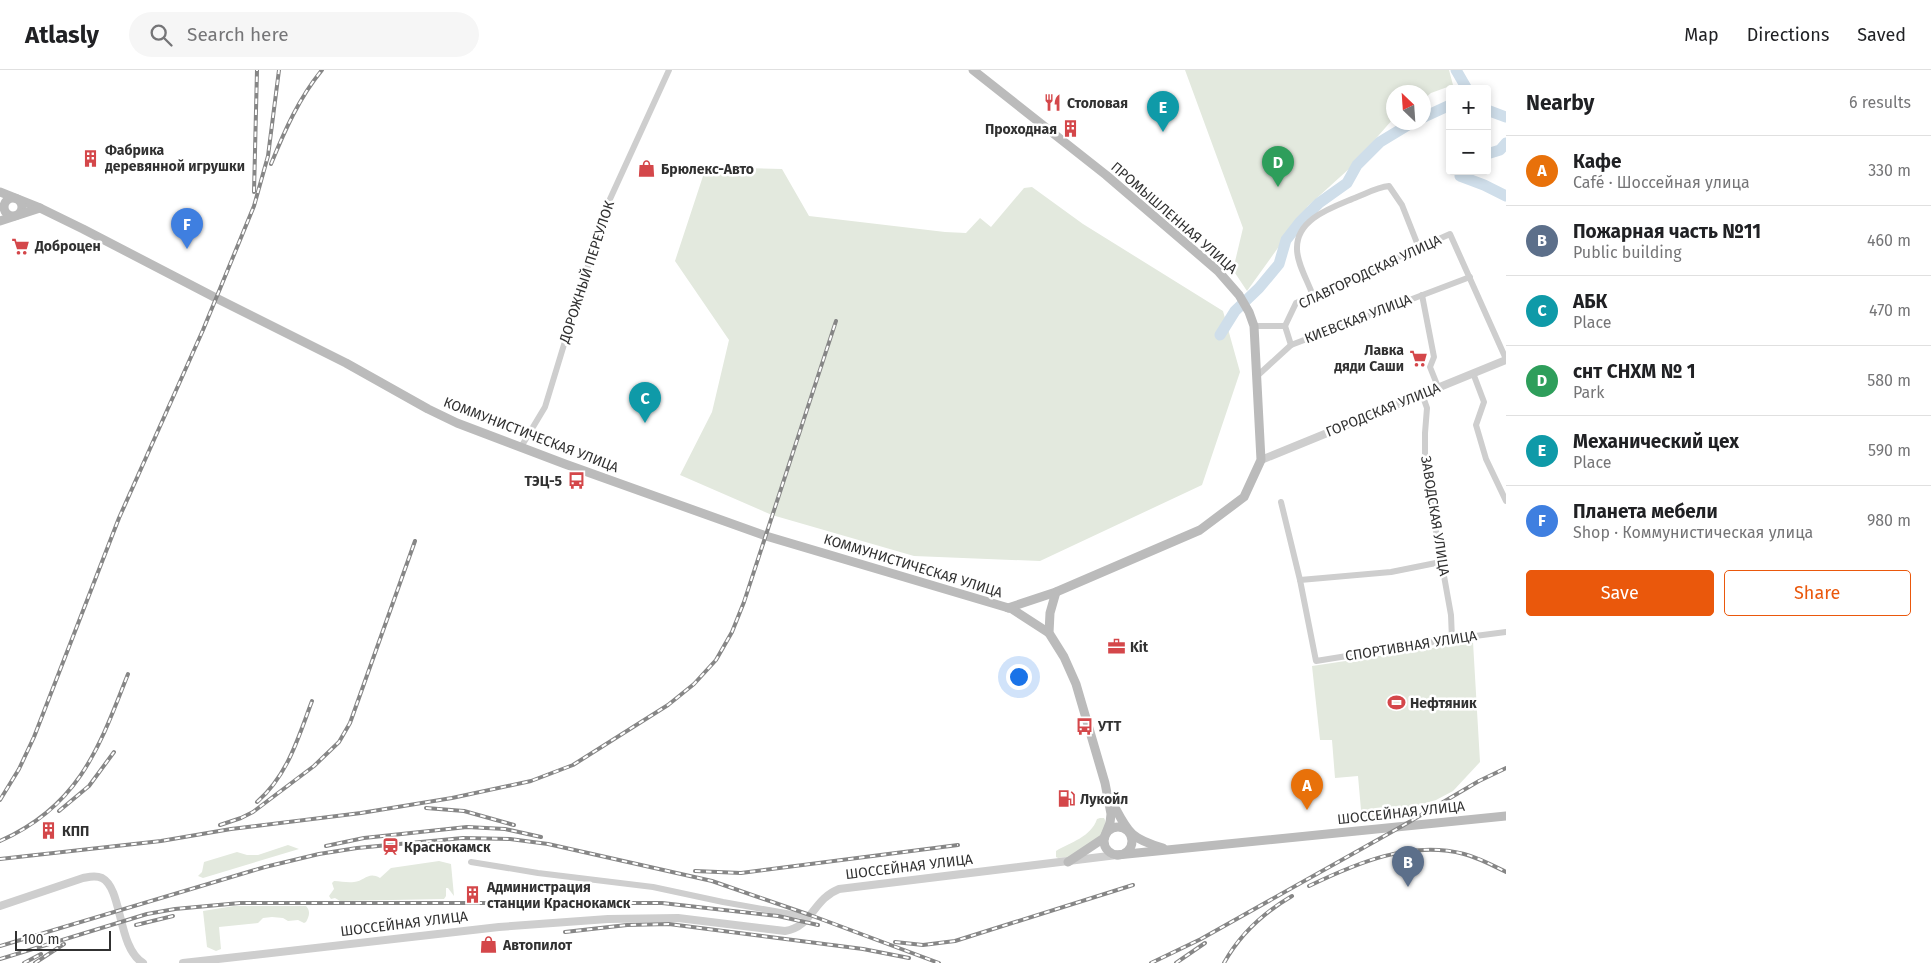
<!DOCTYPE html>
<meta charset="utf-8">
<style>
body{margin:0;font-family:"Fira Sans",sans-serif;background:#f6f6f6;color:#202124}
.controls{position:absolute;right:15px;top:15px;display:grid;overflow:hidden;border-radius:5px;box-shadow:0 2px 8px #0003}
.controls button{width:45px;height:45px;display:grid;place-items:center;padding:0;border:0;border-bottom:1px solid #e0e0e0;background:#fff;color:#202124;font:25px sans-serif}
.compass{position:absolute;left:1386px;top:15px;width:45px;height:45px;border-radius:50%;background:#fff;box-shadow:0 2px 8px #0003;rotate:335deg}
.scale{position:absolute;left:15px;bottom:12px;width:96px;box-sizing:border-box;padding-left:5px;border:2px solid #313131;border-top:0;font-size:14px;line-height:18px;white-space:nowrap;color:#313131;-webkit-text-stroke:4px #fff;paint-order:stroke}
.you{position:absolute;left:1018px;top:606px;width:18px;height:18px;margin:-12px;border:4px solid #fff;border-radius:50%;background:#1a73e8;box-shadow:0 0 0 8px #1a73e833}
.badge{display:grid;place-items:center;width:32px;height:32px;border-radius:50%;background:#ea580c;color:#fff;font-size:16px;font-weight:700}
.pin{position:absolute;translate:-50% -41px;filter:drop-shadow(0 1px 2px #0008)}
.pin::after{content:'';position:absolute;top:26px;width:18px;height:15px;background:inherit;clip-path:polygon(0 0,100% 0,50% 100%)}
.list{margin:0;padding:0;list-style:none}
h2{display:flex;justify-content:space-between;align-items:center;height:65px;margin:0;padding:0 20px;font-size:21px}
h2 small{font-size:16px;font-weight:400;color:#757577}
.list li{display:grid;grid-template-columns:32px 1fr auto;gap:15px;align-items:center;box-sizing:border-box;height:70px;padding:0 20px;border-top:1px solid #e0e0e0}
.list b{display:block;font-size:19px;white-space:nowrap}
.list p{margin:0;font-size:16px;white-space:nowrap;color:#757577}
.list em{font-size:16px;font-style:normal;color:#757577}
.actions{display:flex;gap:10px;padding:15px 20px}
.actions a{flex:1;padding:11px 0;border:1px solid #ea580c;border-radius:5px;text-align:center;font-size:18px;color:#ea580c}
.actions .main{background:#ea580c;color:#fff}
.icon{flex:none;width:28px;height:28px;fill:none;stroke:currentColor;stroke-width:2;stroke-linecap:round;stroke-linejoin:round}
.map{position:relative;flex:none;width:1506px;height:893px;overflow:hidden}
header{display:flex;align-items:center;gap:30px;box-sizing:border-box;height:70px;padding:0 25px;background:#fff;border-bottom:1px solid #e0e0e0}
header strong{font-size:24px}
nav{display:flex;gap:28px;margin-inline-start:auto;font-size:18px}
.search{width:350px;height:45px;background:#f6f6f6;display:flex;align-items:center;gap:12px;box-sizing:border-box;padding:0 18px;border-radius:28px;color:#757577;font-size:19px}
main{display:flex}
aside{flex:1;background:#fff}
.map>svg:first-child{display:block}
.green{fill:#e3e9de}
.lines{fill:none;stroke-linecap:round;stroke-linejoin:round}
.river{stroke:#cfdeea;stroke-width:11}
.minor{stroke:#cecece;stroke-width:6}
.tertiary{stroke:#cecece;stroke-width:8}
.secondary{stroke:#bbb;stroke-width:9}
.rail-casing{stroke:#868686;stroke-width:4}
.rail{stroke:#fff;stroke-width:2;stroke-dasharray:5.5;stroke-linecap:butt}
.labels{text-anchor:middle;dominant-baseline:central;stroke-width:5;stroke-linejoin:round;paint-order:stroke}
.poi-label{font-size:14px;font-weight:bold;fill:#313131;stroke:#fff;text-anchor:start}
.street-label{font-size:14px;fill:#313131;stroke:#fff}
</style>
<header>
<strong>Atlasly</strong>
<div class="search"><svg class="icon" aria-label="search" viewBox="0 0 24 24"><circle cx="10" cy="10" r="6"/><path d="M15 15l6 6"/></svg>Search here</div>
<nav><a>Map</a><a>Directions</a><a>Saved</a></nav>
</header>
<main>
<div class="map">
<svg width="1506" height="893" viewBox="0 0 1506 893">
<rect width="100%" height="100%" fill="#fff"/>
<g class="green">
<polygon points="1185,0 1449,0 1453,15 1431,23 1424,29 1424,22 1394,22 1393,49 1350,98 1308,136 1247,221 1233,200 1243,158"/>
<polygon points="706,97 782,99 809,146 945,162 966,163 980,148 991,157 1024,118 1032,117 1083,154 1223,241 1240,302 1202,415 1040,491 914,486 772,445 680,405 712,342 729,270 675,191"/>
<polygon points="1473,572 1480,692 1453,721 1436,730 1362,751 1358,706 1335,708 1332,670 1320,670 1312,596"/>
<path d="M1100,748H1104L1106,752L1103,764L1071,787L1058,788L1056,787V781C1071,772 1091,767 1097,749Z"/>
<polygon points="288,775 299,779 203,808 198,806 202,802 204,792 237,782 247,785 258,785"/>
<path d="M439,791L451,794L454,826L448,818H446V826L444,829L340,831L335,828L331,829L329,826L334,819L332,813L334,811C341,811 347,813 354,812C365,811 368,801 380,808L391,798Z"/>
<path d="M234,836H306C311,841 309,847 306,852L304,853L298,850L288,851L283,848L272,847L263,848L258,853L219,857L221,879L216,881L207,877L203,841Z"/>
</g>
<g class="lines">
<g class="river">
<polyline points="1456,0 1467,19"/>
<polyline points="1487,40 1506,47"/>
<polyline points="1424,47 1450,35"/>
<polyline points="1487,84 1500,80 1506,73"/>
<polyline points="1462,101 1460,106 1484,115 1506,126"/>
<polyline points="1220,265 1235,241 1259,218 1279,194 1286,170 1300,152 1319,133 1347,113 1357,95 1380,72 1413,52"/>
</g>
<g class="minor">
<polyline points="1422,225 1434,287 1430,297 1438,317"/>
<path d="M1313,226C1308,211 1297,194 1297,179C1296,148 1334,137 1357,127C1367,123 1378,117 1389,116L1402,135L1419,178"/>
<polyline points="1254,256 1285,256 1296,233 1450,164 1506,289"/>
<polyline points="1285,256 1291,275"/>
<polyline points="1473,303 1484,332 1476,355 1486,389 1506,431"/>
<polyline points="1256,307 1291,275 1470,207"/>
<polyline points="1422,324 1427,338 1425,363 1425,400 1451,545 1452,569"/>
<polyline points="521,377 545,337 605,140 669,0"/>
<polyline points="1281,432 1300,510 1316,591 1452,569 1506,562"/>
<polyline points="1300,510 1391,502 1441,492"/>
<polyline points="471,792 538,803 653,817 723,832 803,846"/>
</g>
<g class="tertiary">
<polyline points="1261,390 1506,290"/>
<path d="M0,836L83,808C89,807 95,805 102,808C123,819 117,877 143,893"/>
<path d="M183,893L499,857L608,849L678,848L785,861C812,857 813,829 839,819L1117,785"/>
</g>
<g class="secondary">
<polyline points="973,0 1106,105 1218,201 1239,225 1249,242 1254,256 1261,390 1244,427 1200,460 1056,522 1008,538"/>
<polyline points="0,122 40,138 83,159 216,228 346,293 428,339 457,353 565,394 766,466 1012,539 1049,563"/>
<circle cx="13" cy="137" r="9"/>
<polyline points="0,151 40,138"/>
<polyline points="1056,522 1050,543 1049,563 1064,587 1076,614 1105,713 1111,744 1110,753 1104,768 1068,792"/>
<path d="M1111,730C1128,761 1128,768 1163,778"/>
<circle cx="1118" cy="771" r="14"/>
<polyline points="1117,785 1506,746"/>
</g>
<defs>
<g id="rail">
<path d="M271,94C285,60 299,28 322,0"/>
<polyline points="254,122 257,0"/>
<polyline points="0,730 19,699 34,667 119,448 203,260 254,136 268,86 279,0"/>
<path d="M257,732C288,705 298,668 312,631"/>
<polyline points="426,738 464,741 514,755"/>
<polyline points="59,741 89,716 114,682"/>
<polyline points="220,755 241,748 253,742 314,696 339,672 350,653 415,471"/>
<path d="M0,771C79,736 99,678 128,604"/>
<polyline points="326,776 364,768 467,757 505,759 541,767"/>
<polyline points="0,789 161,771 231,759 361,743 452,728 531,711 573,695 668,635 694,614 716,590 732,562 744,532 836,251"/>
<polyline points="695,801 741,803 958,775"/>
<path d="M1309,816C1357,793 1410,770 1464,784C1479,788 1492,795 1506,802"/>
<polyline points="136,855 173,846"/>
<polyline points="565,862 627,855 669,854 863,879 909,888"/>
<polyline points="895,872 923,875 955,871 1133,815"/>
<polyline points="0,876 265,797 319,784 357,778 463,768 510,769 548,774 712,811 810,845 939,893"/>
<polyline points="0,889 147,844 175,839 240,833 662,833 778,846 818,855"/>
<polyline points="24,893 41,884"/>
<polyline points="35,893 64,874"/>
<polyline points="1151,893 1201,869 1404,755 1479,711 1506,698"/>
<polyline points="1176,893 1205,873"/>
<path d="M1224,893C1240,864 1263,843 1292,826"/>
</g>
</defs>
<use href="#rail" class="rail-casing"/>
<use href="#rail" class="rail"/>
</g>
<defs>
<symbol id="restaurant-bare" viewBox="-9 -9 18 18"><path d="M-5-6h1v4h1v-4h1v4h1v-4h1v5L-1.5 .5V6h-2V.5L-5-1ZM5-6V6H3V1.5H1.5Q1.5-4 5-6Z" fill="#d4474a" stroke="#fff" stroke-width="2.5" paint-order="stroke"/></symbol>
<symbol id="building-bare" viewBox="-9 -9 18 18"><path d="M-4-6H4V6H1V3H-1V6H-4ZM-2.5-4.3h1.7v1.8h-1.7ZM.8-4.3h1.7v1.8H.8ZM-2.5-1h1.7V.8h-1.7ZM.8-1h1.7V.8H.8Z" fill="#d4474a" stroke="#fff" stroke-width="2.5" paint-order="stroke"/></symbol>
<symbol id="shop-bare" viewBox="-9 -9 18 18"><path d="M-5-2.5h2.3a2.7 3.5 0 0 1 5.4 0H5L5.5 6h-11ZM-1.5-2.5h3a1.5 2.3 0 0 0-3 0Z" fill="#d4474a" stroke="#fff" stroke-width="2.5" paint-order="stroke"/></symbol>
<symbol id="supermarket-bare" viewBox="-9 -9 18 18"><path d="M-6-5.5h2.5l.6 2H6L4.5 2H-2.5L-4.4-4H-6ZM-1.5 3.2a1.3 1.3 0 1 0 .1 0ZM3 3.2a1.3 1.3 0 1 0 .1 0Z" fill="#d4474a" stroke="#fff" stroke-width="2.5" paint-order="stroke"/></symbol>
<symbol id="bus-bare" viewBox="-9 -9 18 18"><path d="M-5-6H5V4H4V6H2V4H-2V6H-4V4H-5ZM-3.5-4V0h7V-4ZM-3.5 1.2v1.5H-2V1.2ZM2 1.2v1.5H3.5V1.2Z" fill="#d4474a" stroke="#fff" stroke-width="2.5" paint-order="stroke"/></symbol>
<symbol id="office-bare" viewBox="-9 -9 18 18"><path d="M-6-3h4V-5.5h4V-3h4V5H-6ZM-1-4.5V-3h2v-1.5ZM-6 0V1H6V0Z" fill="#d4474a" stroke="#fff" stroke-width="2.5" paint-order="stroke"/></symbol>
<symbol id="stadium-bare" viewBox="-9 -9 18 18"><path d="M0-5a6.5 5 0 1 0 0 10a6.5 5 0 1 0 0-10ZM-3.5-1.8h7v3.6h-7Z" fill="#d4474a" stroke="#fff" stroke-width="2.5" paint-order="stroke"/></symbol>
<symbol id="fuel-bare" viewBox="-9 -9 18 18"><path d="M-5.5-6h7V0h2V4h1.3V-2.5L3-4.5l.8-.8L6-3V5H2.5V1h-1V6h-7ZM-4.2-4.7v3.2H.2V-4.7Z" fill="#d4474a" stroke="#fff" stroke-width="2.5" paint-order="stroke"/></symbol>
<symbol id="station-bare" viewBox="-9 -9 18 18"><path d="M-3-6H3Q5-6 5-4V2Q5 4 3 4L4.5 6H3L1.5 4h-3L-3 6H-4.5L-3 4Q-5 4-5 2V-4Q-5-6-3-6ZM-3.5-4v3h7v-3ZM-3.5 1v1.5H-2V1ZM2 1v1.5H3.5V1Z" fill="#d4474a" stroke="#fff" stroke-width="2.5" paint-order="stroke"/></symbol>
</defs>
<g fill-rule="evenodd">
<use href="#restaurant-bare" x="1040" y="20" width="25" height="25"/>
<use href="#building-bare" x="1058" y="46" width="25" height="25"/>
<use href="#building-bare" x="78" y="76" width="25" height="25"/>
<use href="#shop-bare" x="634" y="86" width="25" height="25"/>
<use href="#supermarket-bare" x="8" y="164" width="25" height="25"/>
<use href="#supermarket-bare" x="1406" y="276" width="25" height="25"/>
<use href="#bus-bare" x="564" y="398" width="25" height="25"/>
<use href="#office-bare" x="1104" y="564" width="25" height="25"/>
<use href="#stadium-bare" x="1384" y="620" width="25" height="25"/>
<use href="#bus-bare" x="1072" y="644" width="25" height="25"/>
<use href="#fuel-bare" x="1054" y="716" width="25" height="25"/>
<use href="#building-bare" x="36" y="748" width="25" height="25"/>
<use href="#station-bare" x="378" y="764" width="25" height="25"/>
<use href="#building-bare" x="460" y="812" width="25" height="25"/>
<use href="#shop-bare" x="476" y="862" width="25" height="25"/>
</g>
<g class="labels">
<g class="poi-label">
<text x="1067" y="33">Столовая</text>
<text x="1057" y="59" text-anchor="end">Проходная</text>
<text x="105" y="80">Фабрика<tspan x="105" dy="16">деревянной игрушки</tspan></text>
<text x="661" y="99">Брюлекс-Авто</text>
<text x="35" y="176">Доброцен</text>
<text x="1404" y="280" text-anchor="end">Лавка<tspan x="1404" dy="16">дяди Саши</tspan></text>
<text x="562" y="411" text-anchor="end">ТЭЦ-5</text>
<text x="1130" y="577">Kit</text>
<text x="1410" y="633">Нефтяник</text>
<text x="1098" y="656">УТТ</text>
<text x="1080" y="729">Лукойл</text>
<text x="62" y="761">КПП</text>
<text x="404" y="777">Краснокамск</text>
<text x="487" y="817">Администрация<tspan x="487" dy="16">станции Краснокамск</tspan></text>
<text x="503" y="875">Автопилот</text>
</g>
<g class="street-label">
<text transform="translate(1174 148) rotate(41)">ПРОМЫШЛЕННАЯ УЛИЦА</text>
<text transform="translate(587 202) rotate(-72)">ДОРОЖНЫЙ ПЕРЕУЛОК</text>
<text transform="translate(1370 202) rotate(-25)">СЛАВГОРОДСКАЯ УЛИЦА</text>
<text transform="translate(1358 249) rotate(-21)">КИЕВСКАЯ УЛИЦА</text>
<text transform="translate(1383 340) rotate(-22)">ГОРОДСКАЯ УЛИЦА</text>
<text transform="translate(531 365) rotate(21)">КОММУНИСТИЧЕСКАЯ УЛИЦА</text>
<text transform="translate(1435 446) rotate(81)">ЗАВОДСКАЯ УЛИЦА</text>
<text transform="translate(913 496) rotate(17)">КОММУНИСТИЧЕСКАЯ УЛИЦА</text>
<text transform="translate(1411 576) rotate(-9)">СПОРТИВНАЯ УЛИЦА</text>
<text transform="translate(1401 743) rotate(-6)">ШОССЕЙНАЯ УЛИЦА</text>
<text transform="translate(909 797) rotate(-7)">ШОССЕЙНАЯ УЛИЦА</text>
<text transform="translate(404 854) rotate(-7)">ШОССЕЙНАЯ УЛИЦА</text>
</g>
</g>
</svg>
<div class="controls">
<button>+</button>
<button>−</button>
</div>
<svg class="compass" viewBox="-18 -18 36 36"><path d="M0-13l5 13h-10z" fill="#e53935"/><path d="M0 13l5-13h-10z" fill="#757577"/></svg>
<div class="scale">100 m</div>
<div class="you"></div>
<div class="pin badge" style="left:1307px;top:740px;background:#e8710a">A</div>
<div class="pin badge" style="left:1408px;top:817px;background:#5c6f8a">B</div>
<div class="pin badge" style="left:645px;top:353px;background:#0f9aa8">C</div>
<div class="pin badge" style="left:1278px;top:117px;background:#2e9e5b">D</div>
<div class="pin badge" style="left:1163px;top:62px;background:#0f9aa8">E</div>
<div class="pin badge" style="left:187px;top:179px;background:#3f7fe0">F</div>
</div>
<aside>
<h2>Nearby<small>6 results</small></h2>
<ul class="list">
<li><span class="badge" style="background:#e8710a">A</span><div><b>Кафе</b><p>Café · Шоссейная улица</p></div><em>330 m</em></li>
<li><span class="badge" style="background:#5c6f8a">B</span><div><b>Пожарная часть №11</b><p>Public building</p></div><em>460 m</em></li>
<li><span class="badge" style="background:#0f9aa8">C</span><div><b>АБК</b><p>Place</p></div><em>470 m</em></li>
<li><span class="badge" style="background:#2e9e5b">D</span><div><b>снт СНХМ № 1</b><p>Park</p></div><em>580 m</em></li>
<li><span class="badge" style="background:#0f9aa8">E</span><div><b>Механический цех</b><p>Place</p></div><em>590 m</em></li>
<li><span class="badge" style="background:#3f7fe0">F</span><div><b>Планета мебели</b><p>Shop · Коммунистическая улица</p></div><em>980 m</em></li>
</ul>
<div class="actions"><a class="main">Save</a><a>Share</a></div>
</aside>
</main>
